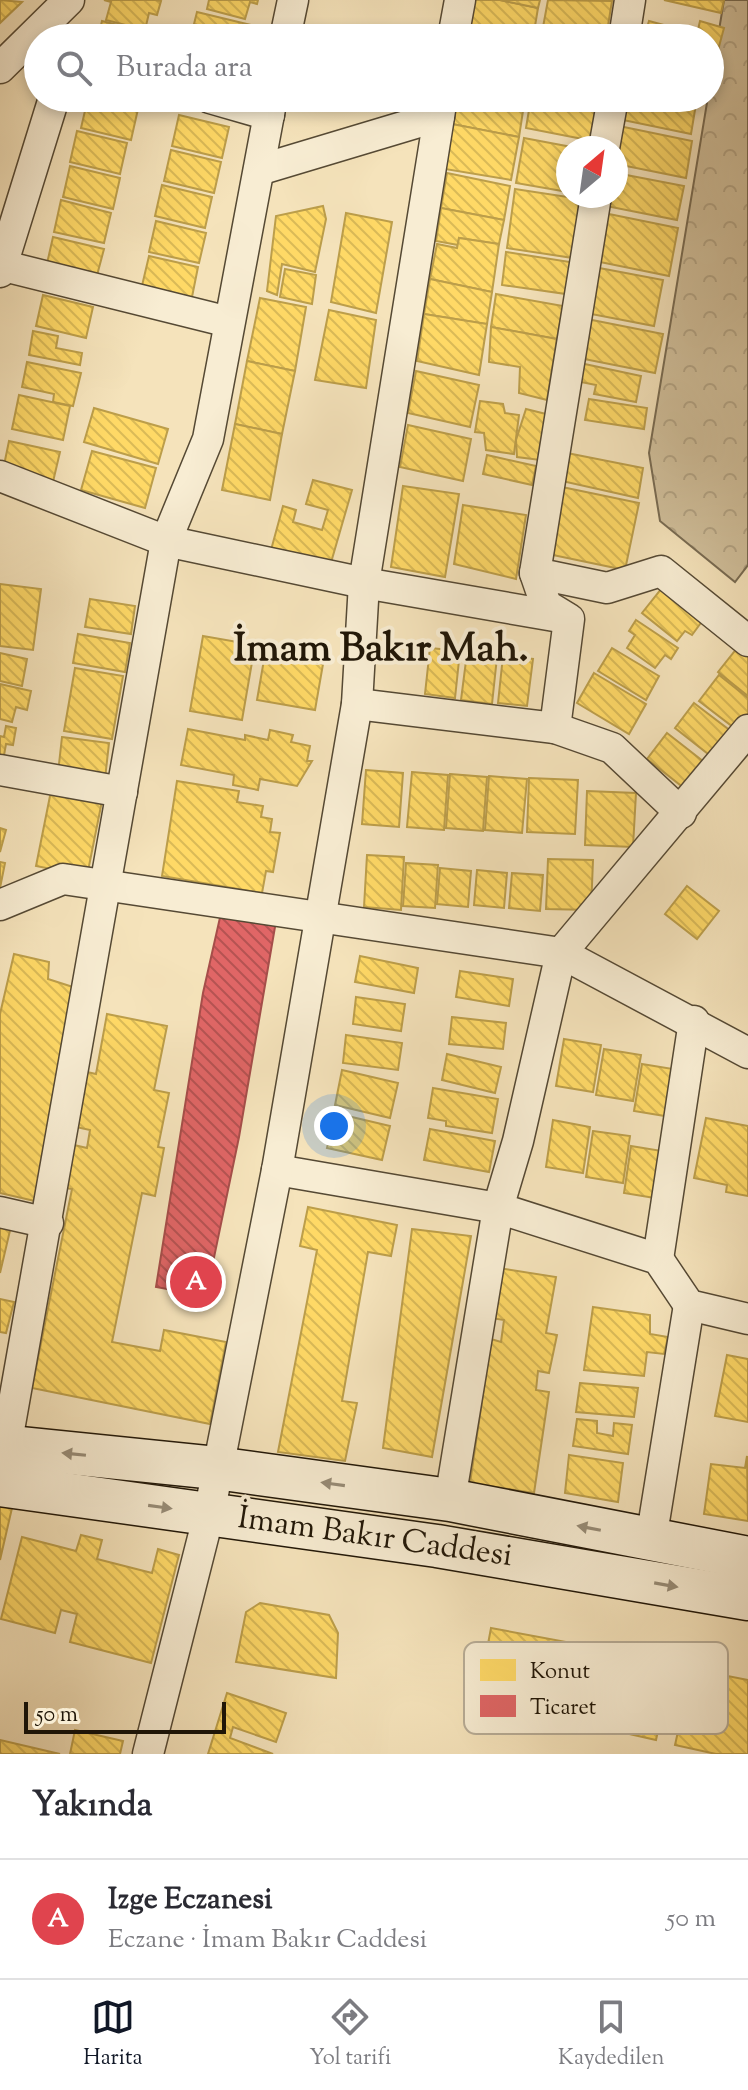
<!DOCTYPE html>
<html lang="tr">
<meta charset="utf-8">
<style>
body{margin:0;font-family:"Sorts Mill Goudy",serif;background:#f7f7f7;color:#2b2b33}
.compass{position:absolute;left:556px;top:136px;width:72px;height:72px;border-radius:50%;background:#fff;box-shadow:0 4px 12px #0003;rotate:29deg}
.scale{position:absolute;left:24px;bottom:20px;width:202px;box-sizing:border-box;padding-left:8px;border:4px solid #201607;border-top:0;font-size:22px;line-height:28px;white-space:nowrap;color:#201607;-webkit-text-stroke:6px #f8edd3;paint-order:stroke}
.you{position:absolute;left:334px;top:1126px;width:28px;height:28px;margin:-20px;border:6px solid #fff;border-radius:50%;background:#1a73e8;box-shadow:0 0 0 12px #1a73e833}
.badge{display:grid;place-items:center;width:52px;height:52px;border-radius:50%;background:#111827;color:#fff;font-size:26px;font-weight:700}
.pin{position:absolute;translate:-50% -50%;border:4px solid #fff;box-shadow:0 2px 8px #0006}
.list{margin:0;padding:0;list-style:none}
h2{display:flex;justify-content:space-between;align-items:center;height:104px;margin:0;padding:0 32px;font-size:34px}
h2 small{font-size:26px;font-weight:400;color:#7c7c81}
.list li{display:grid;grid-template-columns:52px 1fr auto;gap:24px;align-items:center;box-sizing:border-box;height:120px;padding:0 32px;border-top:2px solid #e1e1e2}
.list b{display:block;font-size:30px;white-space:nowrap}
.list p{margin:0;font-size:26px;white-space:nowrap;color:#7c7c81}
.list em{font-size:26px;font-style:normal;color:#7c7c81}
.icon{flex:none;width:44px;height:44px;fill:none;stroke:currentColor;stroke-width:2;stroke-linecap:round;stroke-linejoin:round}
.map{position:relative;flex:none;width:748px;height:1754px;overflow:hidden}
.search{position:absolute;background:#fff;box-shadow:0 4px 12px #0003;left:24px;right:24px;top:24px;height:88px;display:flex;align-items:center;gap:20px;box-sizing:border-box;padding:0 28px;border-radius:44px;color:#7c7c81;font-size:30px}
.sheet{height:224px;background:#fff}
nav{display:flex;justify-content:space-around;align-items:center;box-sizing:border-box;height:112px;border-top:2px solid #e1e1e2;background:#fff;font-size:22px;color:#7c7c81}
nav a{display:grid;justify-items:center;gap:4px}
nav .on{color:#111827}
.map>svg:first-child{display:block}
.forest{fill:url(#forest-crowns);stroke:#786b52;stroke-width:2}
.homes{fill:url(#homes-back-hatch);stroke:#bc9e4a;stroke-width:2}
.shops{fill:url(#shops-back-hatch);stroke:#a64e4a;stroke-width:2}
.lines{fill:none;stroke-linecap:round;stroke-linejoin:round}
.minor-casing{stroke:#554934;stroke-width:33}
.secondary-casing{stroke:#201607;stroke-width:45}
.minor{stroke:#f8edd3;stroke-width:30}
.secondary{stroke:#f8edd3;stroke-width:42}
.oneway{fill:#978c77}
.labels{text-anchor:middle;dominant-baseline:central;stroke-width:8;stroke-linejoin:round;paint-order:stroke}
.street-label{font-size:32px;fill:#201607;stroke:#f8edd3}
.district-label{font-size:40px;font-weight:bold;fill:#201607;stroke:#f8edd3}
.key{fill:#f8edd3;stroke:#b7ac96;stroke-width:2}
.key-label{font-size:22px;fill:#201607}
</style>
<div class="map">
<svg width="748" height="1754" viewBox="0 0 748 1754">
<defs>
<pattern id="forest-crowns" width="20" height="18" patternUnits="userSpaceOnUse" patternTransform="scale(2)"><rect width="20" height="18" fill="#d1c09c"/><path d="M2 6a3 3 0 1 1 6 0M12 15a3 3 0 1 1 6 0" fill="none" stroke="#b3a485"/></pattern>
<pattern id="homes-back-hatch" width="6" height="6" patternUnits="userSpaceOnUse" patternTransform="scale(2)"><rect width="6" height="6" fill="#ffd966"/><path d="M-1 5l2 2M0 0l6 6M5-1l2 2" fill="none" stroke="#daba57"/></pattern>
<pattern id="shops-back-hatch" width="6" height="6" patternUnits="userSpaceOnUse" patternTransform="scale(2)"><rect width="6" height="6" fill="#e06666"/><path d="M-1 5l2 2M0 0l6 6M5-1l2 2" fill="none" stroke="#b55352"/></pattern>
</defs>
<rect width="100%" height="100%" fill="#f5e3bb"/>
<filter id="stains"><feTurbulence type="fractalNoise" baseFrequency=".0025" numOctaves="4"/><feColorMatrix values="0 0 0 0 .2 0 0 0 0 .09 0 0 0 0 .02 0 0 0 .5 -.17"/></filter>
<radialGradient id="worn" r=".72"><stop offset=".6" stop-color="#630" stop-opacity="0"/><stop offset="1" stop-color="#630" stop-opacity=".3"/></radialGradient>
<polygon class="forest" points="724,0 748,0 748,565 735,582 660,521 649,453"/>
<g class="homes">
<polygon points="0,0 22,2 0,23"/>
<polygon points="104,0 155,0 161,1 157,15 149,13 145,30 106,20 111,2"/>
<polygon points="209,0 258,0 257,4 250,2 245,19 207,9"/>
<polygon points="473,0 500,0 538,8 533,38 510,38 468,29"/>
<polygon points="500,0 540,0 538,8"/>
<polygon points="548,0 612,1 606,38 541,38"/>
<polygon points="664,0 724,0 721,13"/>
<polygon points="197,12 251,25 248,38 198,38 201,26 194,24"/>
<polygon points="102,21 149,33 147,38 98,38"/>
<polygon points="649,21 697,34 700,21 724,28 717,54 710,52 710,38 659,38 645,34"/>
<polygon points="468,29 510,38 467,38"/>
<polygon points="88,98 138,109 131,140 81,128"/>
<polygon points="457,98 525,98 519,137 452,124"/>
<polygon points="531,98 599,98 593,141 526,128"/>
<polygon points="628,98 697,98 691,134 623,120"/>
<polygon points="179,115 229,127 222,158 172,146"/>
<polygon points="452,124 519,137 511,180 445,169"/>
<polygon points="619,126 692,141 686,178 616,164"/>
<polygon points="77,131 127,143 120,174 70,162"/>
<polygon points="524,138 577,148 568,148 568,192 516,183"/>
<polygon points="171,150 221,162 214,193 164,181"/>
<polygon points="70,166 120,178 113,209 63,197"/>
<polygon points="447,173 510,186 504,220 441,208"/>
<polygon points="616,173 684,186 677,220 606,206 607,196 616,196"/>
<polygon points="162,185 212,197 205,228 155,216"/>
<polygon points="515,189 581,199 573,258 507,248"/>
<polygon points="61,200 111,213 104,243 54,232"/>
<polygon points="323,206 326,219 315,272 282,264 277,295 267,291 276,216"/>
<polygon points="441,208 504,220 499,244 459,238 458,245 436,241"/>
<polygon points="346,213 392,222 376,313 331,302"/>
<polygon points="604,213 678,228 669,276 595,261"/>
<polygon points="156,221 206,233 199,263 149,252"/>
<polygon points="53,237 104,249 96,279 46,268"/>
<polygon points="459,238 499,244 492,292 430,279 437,244 457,248"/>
<polygon points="506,252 570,262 566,294 502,285"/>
<polygon points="149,256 198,267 191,302 141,290"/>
<polygon points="594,267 663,280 654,326 586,313"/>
<polygon points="285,269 316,275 312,304 280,297"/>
<polygon points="430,279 492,292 487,324 424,314"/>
<polygon points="496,294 563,306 557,339 491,327"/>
<polygon points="43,295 93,307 86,338 36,326"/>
<polygon points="260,298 306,307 295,371 247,361"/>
<polygon points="329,310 376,320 366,388 315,380"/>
<polygon points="424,314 487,324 479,375 417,361"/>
<polygon points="587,319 663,334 655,373 579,358"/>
<polygon points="491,327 557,339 547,400 519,393 520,367 489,362"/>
<polygon points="33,331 58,336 56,348 82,353 80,365 29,355"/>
<polygon points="247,361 295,371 282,434 235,424"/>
<polygon points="27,362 81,373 73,406 53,402 54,394 22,387"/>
<polygon points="580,363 641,376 636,402 594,394 596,385 576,381"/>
<polygon points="416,371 479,385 470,427 408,413"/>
<polygon points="19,395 70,406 63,440 12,429"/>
<polygon points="589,399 647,408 644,429 585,420"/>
<polygon points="480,401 503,404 505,413 519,415 514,454 486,450 484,433 475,432"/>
<polygon points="94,408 168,429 158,464 84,442"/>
<polygon points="526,409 554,416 540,460 517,457 516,440"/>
<polygon points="235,424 282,434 270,500 222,490"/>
<polygon points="408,425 471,439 463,481 400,467"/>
<polygon points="9,441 60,452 52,486 2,475"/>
<polygon points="92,451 156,468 145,508 81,490"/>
<polygon points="567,453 643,468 638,498 562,481"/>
<polygon points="487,455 536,466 532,485 483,474"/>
<polygon points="313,480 352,490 330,566 271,550 283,506 296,510 293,522 322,530 328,510 306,504"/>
<polygon points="403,486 459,494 445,577 391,567"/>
<polygon points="562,487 639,503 625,570 548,554"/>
<polygon points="463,505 526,515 516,579 454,564"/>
<polygon points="0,584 41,589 33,650 0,646"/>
<polygon points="662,588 703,620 692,635 685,631 677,641 642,613"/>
<polygon points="90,599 135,606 131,634 85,627"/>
<polygon points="636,620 678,648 671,659 665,655 655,668 627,648 635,635 629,631"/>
<polygon points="78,634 130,643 125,672 73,663"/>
<polygon points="203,636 255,645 242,720 190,711"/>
<polygon points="738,647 748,655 748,696 718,672"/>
<polygon points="430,648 460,651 455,698 425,694"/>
<polygon points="612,648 659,676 646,700 598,671"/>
<polygon points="0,653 27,659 22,686 0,681"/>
<polygon points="467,653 497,657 492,704 461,700"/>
<polygon points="265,654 323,664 315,710 257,700"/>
<polygon points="503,656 533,659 527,706 498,703"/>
<polygon points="75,668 123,676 112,739 64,731"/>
<polygon points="594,673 646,704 629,734 577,703"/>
<polygon points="719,675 748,698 748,716 737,730 699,701"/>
<polygon points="0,684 31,691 27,710 16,707 12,722 0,719"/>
<polygon points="694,703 732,732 712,757 675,728"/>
<polygon points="6,726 16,728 13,745 6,744 3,761 0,761 0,736 4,737"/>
<polygon points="188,729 245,740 245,735 268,740 270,730 293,735 291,742 310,746 307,761 312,761 297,786 260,779 258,790 233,785 234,775 181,765"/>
<polygon points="667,733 704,762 684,788 647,759"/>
<polygon points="62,737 109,743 105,779 58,773"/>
<polygon points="366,770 403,773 399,827 362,824"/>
<polygon points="412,772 448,775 444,830 407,827"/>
<polygon points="450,774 487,777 483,831 446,828"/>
<polygon points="489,776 527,779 522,833 485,830"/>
<polygon points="529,778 578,780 575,834 527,832"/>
<polygon points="177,781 239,791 237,802 263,806 261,817 272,819 270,832 280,833 273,872 266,871 262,893 162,876"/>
<polygon points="52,786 103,796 87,876 36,866"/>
<polygon points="587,791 636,793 633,847 585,845"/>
<polygon points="0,828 6,830 0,852"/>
<polygon points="367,855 404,857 401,910 364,907"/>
<polygon points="548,859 593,860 591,910 546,909"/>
<polygon points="0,862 5,863 0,888"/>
<polygon points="406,863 438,865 435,908 403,906"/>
<polygon points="440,868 471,871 468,907 437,904"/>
<polygon points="477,870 507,873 504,908 474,905"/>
<polygon points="512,873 543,875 540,911 509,908"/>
<polygon points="687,886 719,911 697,939 665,914"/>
<polygon points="14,954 49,962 48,979 76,988 39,1202 0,1193 0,1014"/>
<polygon points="360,956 418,968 414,993 355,982"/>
<polygon points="460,971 513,979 509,1006 456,997"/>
<polygon points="356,997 405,1004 401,1031 353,1024"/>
<polygon points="107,1014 167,1026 154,1090 169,1093 158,1147 164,1148 155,1196 142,1193 112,1342 160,1351 164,1330 226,1342 210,1424 32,1388 72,1189 65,1188 74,1145 87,1148 90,1130 76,1127 87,1072 96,1074"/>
<polygon points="452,1017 506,1023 503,1049 449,1044"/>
<polygon points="346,1035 402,1043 398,1070 343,1063"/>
<polygon points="564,1039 601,1045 593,1092 556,1086"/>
<polygon points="604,1049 641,1055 633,1101 596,1095"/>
<polygon points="447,1054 501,1067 495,1093 442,1080"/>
<polygon points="642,1064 679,1070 671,1117 634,1111"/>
<polygon points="342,1070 398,1083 390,1118 335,1105"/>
<polygon points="433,1088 498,1099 492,1133 446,1126 446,1121 428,1118"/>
<polygon points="335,1113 390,1126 382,1160 327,1148"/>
<polygon points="706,1118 748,1126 748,1196 726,1192 727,1185 694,1178"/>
<polygon points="553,1120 590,1127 583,1173 546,1167"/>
<polygon points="430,1129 495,1141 489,1172 424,1160"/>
<polygon points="593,1131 630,1136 623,1183 586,1177"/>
<polygon points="631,1146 668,1152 661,1199 624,1193"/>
<polygon points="308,1207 397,1225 391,1256 368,1252 342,1401 357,1403 345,1461 278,1452 317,1250 300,1246"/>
<polygon points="0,1219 12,1222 0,1273"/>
<polygon points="412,1229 471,1236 432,1457 383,1448"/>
<polygon points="498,1268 556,1277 546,1333 557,1335 549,1373 538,1371 536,1390 549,1392 534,1493 470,1483 491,1339 501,1342 504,1320 491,1318"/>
<polygon points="0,1299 14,1302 6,1333 0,1332"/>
<polygon points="593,1307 650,1315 650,1334 668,1337 664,1354 647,1352 644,1376 584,1370"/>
<polygon points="727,1355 748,1359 748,1422 715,1416"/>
<polygon points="580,1383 638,1388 634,1417 576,1412"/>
<polygon points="577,1419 597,1421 597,1433 613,1436 614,1423 632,1425 628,1454 573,1446"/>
<polygon points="569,1455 623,1463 618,1502 565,1493"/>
<polygon points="747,1456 748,1521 704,1514 711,1464 745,1468"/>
<polygon points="0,1506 12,1508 0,1560"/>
<polygon points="81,1535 102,1540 97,1559 152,1573 158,1549 179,1555 151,1663 70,1642 77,1614 61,1610 55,1633 1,1619 22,1537 76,1551"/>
<polygon points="260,1603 329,1615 338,1633 336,1678 236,1662 246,1612"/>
<polygon points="491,1628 577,1644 564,1719 477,1703"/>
<polygon points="591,1648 673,1663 656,1740 576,1722"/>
<polygon points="692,1669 748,1680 748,1754 716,1754 675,1745"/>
<polygon points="227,1693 286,1713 276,1742 233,1727 230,1738 273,1754 208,1754"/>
<polygon points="75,1730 123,1741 120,1754 70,1754"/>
<polygon points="0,1740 60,1754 0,1754"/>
</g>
<polygon class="shops" points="221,913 276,921 239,1137 206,1296 156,1287 203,993"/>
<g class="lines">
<defs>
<g id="minor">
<polyline points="285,38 293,0"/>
<polyline points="453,38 460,0"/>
<polyline points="624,38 630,0"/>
<polyline points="0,68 69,0"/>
<polyline points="210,98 269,115"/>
<polyline points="604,148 613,98"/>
<polyline points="259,170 439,116"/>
<polyline points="0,265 229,322"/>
<polyline points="0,272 54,98"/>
<polyline points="0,476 166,541 364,583 566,618"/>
<polyline points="535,573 607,588 661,571 748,641"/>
<polyline points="357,704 555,728 569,619 546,605 535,573 596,196"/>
<polyline points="555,728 612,748 681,813"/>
<polyline points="748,730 561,953 518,1141 498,1208 658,1259 689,1305 748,1319"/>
<polyline points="0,770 122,792"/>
<polyline points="0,905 63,879 561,953 748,1053"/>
<polyline points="277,1170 498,1208 450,1500"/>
<polyline points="0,1212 48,1223"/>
<polyline points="658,1259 694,1021"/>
<polyline points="6,1447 166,541 208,439 272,98"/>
<polyline points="651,1540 689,1305"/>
<polyline points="148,1754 209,1514 277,1170 357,704 364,583 442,98"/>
</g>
<g id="secondary">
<polyline points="0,1446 216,1468 450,1500 748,1558"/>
<polyline points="0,1485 437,1546 748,1599"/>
</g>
</defs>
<use href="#minor" class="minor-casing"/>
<use href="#secondary" class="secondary-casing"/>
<use href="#minor" class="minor"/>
<use href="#secondary" class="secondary"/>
</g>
<defs><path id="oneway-solid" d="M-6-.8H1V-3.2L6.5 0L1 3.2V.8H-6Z" transform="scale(2)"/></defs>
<g class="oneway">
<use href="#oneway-solid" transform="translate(74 1454) rotate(-174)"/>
<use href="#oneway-solid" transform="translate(333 1484) rotate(-172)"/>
<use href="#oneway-solid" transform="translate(160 1507) rotate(8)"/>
<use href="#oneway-solid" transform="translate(589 1528) rotate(-169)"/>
<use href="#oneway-solid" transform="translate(666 1585) rotate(10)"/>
</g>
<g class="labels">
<g class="street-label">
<text transform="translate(375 1538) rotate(8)">İmam Bakır Caddesi</text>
</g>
<g class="district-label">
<text x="381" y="650">İmam Bakır Mah.</text>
</g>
</g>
<rect x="464" y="1642" width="264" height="92" rx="12" class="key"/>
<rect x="480" y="1659" width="36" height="22" fill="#ffd966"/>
<rect x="480" y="1695" width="36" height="22" fill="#e06666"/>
<g class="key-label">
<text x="530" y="1678">Konut</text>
<text x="530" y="1714">Ticaret</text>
</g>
<rect width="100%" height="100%" filter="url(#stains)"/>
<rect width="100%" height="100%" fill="url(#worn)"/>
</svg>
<svg class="compass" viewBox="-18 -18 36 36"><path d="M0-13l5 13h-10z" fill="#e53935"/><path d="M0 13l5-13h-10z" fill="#7c7c81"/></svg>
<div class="scale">50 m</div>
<div class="you"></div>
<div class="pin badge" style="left:196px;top:1282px;background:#e0444e">A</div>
<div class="search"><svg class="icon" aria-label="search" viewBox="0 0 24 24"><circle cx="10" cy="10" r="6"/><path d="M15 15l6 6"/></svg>Burada ara</div>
</div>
<section class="sheet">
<h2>Yakında<small></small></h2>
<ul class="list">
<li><span class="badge" style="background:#e0444e">A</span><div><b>Izge Eczanesi</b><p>Eczane · İmam Bakır Caddesi</p></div><em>50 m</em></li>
</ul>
</section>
<nav>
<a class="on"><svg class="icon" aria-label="map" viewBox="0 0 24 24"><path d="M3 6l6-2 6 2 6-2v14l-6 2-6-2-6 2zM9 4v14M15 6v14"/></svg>Harita</a>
<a><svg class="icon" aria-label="directions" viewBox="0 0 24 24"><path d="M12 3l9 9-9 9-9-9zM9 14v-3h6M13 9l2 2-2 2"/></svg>Yol tarifi</a>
<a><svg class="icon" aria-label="saved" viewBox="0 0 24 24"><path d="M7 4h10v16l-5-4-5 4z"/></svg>Kaydedilen</a>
</nav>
